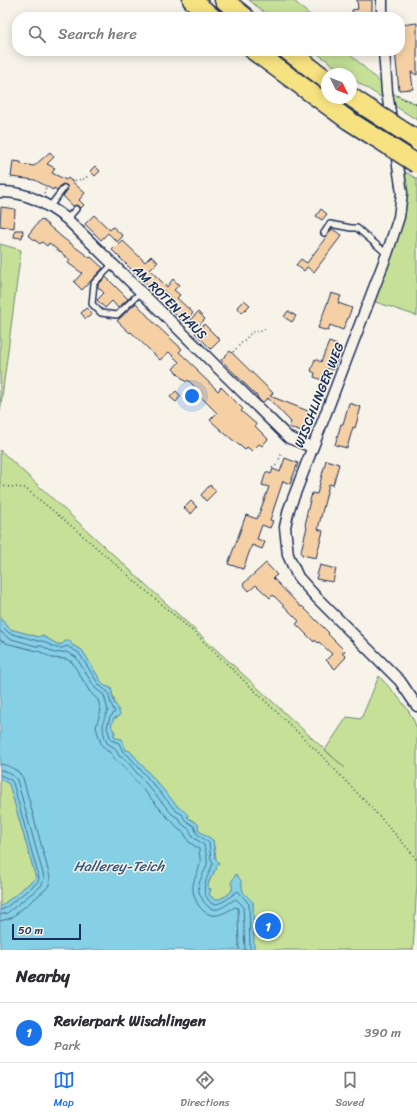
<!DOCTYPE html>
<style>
body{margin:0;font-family:Sriracha,sans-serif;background:#f7f7f7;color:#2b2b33}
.compass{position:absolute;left:321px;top:68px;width:36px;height:36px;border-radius:50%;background:#fff;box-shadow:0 2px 10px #0003;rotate:133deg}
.scale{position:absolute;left:12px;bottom:10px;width:69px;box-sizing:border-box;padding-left:4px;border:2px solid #1b2f5e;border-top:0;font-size:11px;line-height:14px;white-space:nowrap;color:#1b2f5e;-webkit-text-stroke:3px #f7f3e8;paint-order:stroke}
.you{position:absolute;left:192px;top:396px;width:14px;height:14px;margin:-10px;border:3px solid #fff;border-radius:50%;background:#1a73e8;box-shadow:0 0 0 6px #1a73e833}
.badge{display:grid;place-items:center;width:26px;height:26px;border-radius:50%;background:#1a73e8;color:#fff;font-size:13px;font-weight:700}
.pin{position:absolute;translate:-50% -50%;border:2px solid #fff;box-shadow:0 1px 4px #0006}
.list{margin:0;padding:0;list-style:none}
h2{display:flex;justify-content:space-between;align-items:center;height:52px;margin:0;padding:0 16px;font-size:17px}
h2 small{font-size:13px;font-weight:400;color:#7c7c81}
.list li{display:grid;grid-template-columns:26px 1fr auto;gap:12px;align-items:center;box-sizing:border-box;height:60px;padding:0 16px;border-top:1px solid #e1e1e2}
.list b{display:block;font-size:15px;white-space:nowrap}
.list p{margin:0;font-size:13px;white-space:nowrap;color:#7c7c81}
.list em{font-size:13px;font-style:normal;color:#7c7c81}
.icon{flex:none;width:22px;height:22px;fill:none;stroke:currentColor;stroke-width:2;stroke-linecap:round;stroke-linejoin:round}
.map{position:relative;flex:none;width:417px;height:950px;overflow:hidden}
.search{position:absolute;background:#fff;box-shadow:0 2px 10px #0003;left:12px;right:12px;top:12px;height:44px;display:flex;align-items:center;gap:10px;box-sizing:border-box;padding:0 14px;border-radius:16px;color:#7c7c81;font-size:15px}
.sheet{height:112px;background:#fff}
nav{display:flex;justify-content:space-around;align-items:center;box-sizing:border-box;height:56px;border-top:1px solid #e1e1e2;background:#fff;font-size:11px;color:#7c7c81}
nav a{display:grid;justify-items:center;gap:2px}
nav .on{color:#1a73e8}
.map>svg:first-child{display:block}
.green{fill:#c6e197;stroke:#70887a}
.water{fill:#85d0e5;stroke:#5b90af}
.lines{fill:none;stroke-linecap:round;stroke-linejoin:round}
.shore{stroke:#456f94;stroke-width:1}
.building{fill:#f5d0a5;stroke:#1b2f5e}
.lane-casing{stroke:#1b2f5e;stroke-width:8}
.street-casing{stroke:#1b2f5e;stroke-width:13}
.highway-casing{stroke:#1b2f5e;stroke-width:21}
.path{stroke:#1b2f5e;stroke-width:1.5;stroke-dasharray:1 3;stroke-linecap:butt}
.lane{stroke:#f7f3e8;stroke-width:5}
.street{stroke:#f7f3e8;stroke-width:10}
.highway{stroke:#f6e281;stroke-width:18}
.highway-bridge-casing{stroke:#1b2f5e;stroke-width:21;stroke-linecap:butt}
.highway-bridge{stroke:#f6e281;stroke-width:18}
.labels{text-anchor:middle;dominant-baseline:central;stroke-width:3;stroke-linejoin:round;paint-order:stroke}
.street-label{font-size:13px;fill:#1b2f5e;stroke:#f7f3e8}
.water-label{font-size:14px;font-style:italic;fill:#365780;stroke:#f7f3e8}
</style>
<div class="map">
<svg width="417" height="950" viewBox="0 0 417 950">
<rect width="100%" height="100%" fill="#f7f3e8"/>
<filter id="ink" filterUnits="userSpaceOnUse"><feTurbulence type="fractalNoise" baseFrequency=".025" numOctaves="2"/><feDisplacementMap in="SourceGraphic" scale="8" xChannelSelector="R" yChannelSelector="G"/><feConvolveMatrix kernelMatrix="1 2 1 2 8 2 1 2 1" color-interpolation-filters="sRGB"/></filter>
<g filter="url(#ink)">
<g class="green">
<polygon points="249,0 293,0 312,17 270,17"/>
<polygon points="314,51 347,51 387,89 396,95 417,104 417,120 351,78 351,74 345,74"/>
<polygon points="402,170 417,179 417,316 370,300 392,241"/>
<polygon points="0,244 21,250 0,412"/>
<path d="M0,450L325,750L345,768L325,750L347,717L361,719L379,676C394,693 410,707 417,729V883L413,950H254L253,902L243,892L241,881L236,875L231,883C232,885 233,887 232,890C230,895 219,900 213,900L212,897L209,895L211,889H208C207,881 215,874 216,866C217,858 214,848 213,840L199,831L198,824L187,817L188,815L184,811L179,808L130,751L126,750L122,739L115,738L114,736L115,732L111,727L113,719L118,717C117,706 113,698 111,688L105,686L102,683L82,650L72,645L57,644L41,635L39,637L10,629L0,618Z"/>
<polygon points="0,779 9,784 36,878 0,907"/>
</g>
<path class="water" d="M0,618L10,629L39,637L41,635L57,644L61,645L65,641H70L72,645L82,650L102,683L105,686L111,688L114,703L117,706L120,715L113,719V722C109,727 114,728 114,733C114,735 114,737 115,738L122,739L126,750L130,751L179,808L184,811L188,815L187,817L198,824L199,831L213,840L215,858L219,863L216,867L217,869L213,872L214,874C210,877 207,884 208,889H211L209,895L212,897L214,900C219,900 230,895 232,890C233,887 232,885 231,883L236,874L241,881L243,892L253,902L254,950H0V907L36,878L9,784L0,779Z"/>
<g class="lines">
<g class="shore">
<path d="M0,624L9,633L38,641H43L56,648H62L67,646L79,653L99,685L108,692L111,704L115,712L110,717L108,724L107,728L111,740L119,743L123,752L128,755L176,811L182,814L185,820L194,826L197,834L209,843L211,859L213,863C208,878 197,890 212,904C223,905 230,896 238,891L249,904L250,950"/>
<path d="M0,631L8,638L36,646H42L55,653L66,652L76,657L95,688L104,695L108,711C101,721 102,732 107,743L115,748L119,756L125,759L172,814L178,818L182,824L189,829L193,837L204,845C205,850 208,860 207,864C207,867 200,879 199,884C197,890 201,897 204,902C215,917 224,905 236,899L243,906L245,950"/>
<path d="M0,640L6,643L41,652L52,658L66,659L72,662L90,692L98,700L101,710L96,727L101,744L106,750L111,753L116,761L121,764L168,818L173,822L178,829L184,833L189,842L199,849C199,853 201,860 200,864C199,871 194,878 193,885C192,892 195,900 199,906C211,921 221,915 235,907L238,908L239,950"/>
<path d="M0,764C9,765 18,770 23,778L50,877L49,885L45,890L11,918L0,921"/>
<path d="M0,770C6,771 14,775 17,780L44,877L43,882L41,886L7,913L0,915"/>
<polyline points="0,775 11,780 13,783 39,878 38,882 4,909 0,910"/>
</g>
</g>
<g class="building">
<polygon points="357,0 372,0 372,17 353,17 352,10 358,9"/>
<polygon points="417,23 417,75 411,72 413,89 399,90 395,51 400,51 400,25"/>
<polygon points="50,152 54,157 47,164 55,168 52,173 66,180 68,178 85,193 79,200 84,205 80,209 77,205 73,206 63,196 68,189 66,185 62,184 57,190 54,188 53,190 35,180 11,177 13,161 21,162 21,164 34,166"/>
<polygon points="95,166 100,171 95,176 90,171"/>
<polygon points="1,207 15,209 14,228 0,226"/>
<polygon points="321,209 327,214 322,220 316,216"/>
<polygon points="94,215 110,230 113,227 123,236 117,242 108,233 101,240 85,224"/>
<polygon points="41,219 63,238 90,258 91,257 103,268 82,290 74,282 82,273 68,263 70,260 49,243 47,246 42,242 40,244 28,235"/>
<polygon points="332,229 342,235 314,272 307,267 304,271 296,265 301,259 307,263"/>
<polygon points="15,230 23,230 22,238 14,237"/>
<polygon points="122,240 145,262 151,256 158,262 150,270 167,287 173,279 179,285 174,290 180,295 177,298 193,313 184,323 168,307 174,301 163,290 158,296 112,250"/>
<polygon points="106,277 128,299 118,308 112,301 105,308 97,300 104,293 98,287 98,285"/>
<polygon points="331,293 341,296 338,303 352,308 343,330 330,325 328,331 318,328"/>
<polygon points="244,300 250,305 242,313 237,307"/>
<polygon points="136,303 155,324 182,349 179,352 198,370 197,371 218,391 221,387 243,409 241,411 256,424 255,426 268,439 262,446 259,444 252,451 247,447 245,450 223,432 210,420 217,413 199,395 201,393 188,380 186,382 173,369 179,362 169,352 160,360 131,332 130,333 117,321"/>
<polygon points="86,308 92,314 86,319 81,313"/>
<polygon points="288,311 296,316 292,322 284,317"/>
<polygon points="198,312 205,319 198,326 191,319"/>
<polygon points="204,324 220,340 211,349 195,333"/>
<polygon points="329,342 337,345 336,347 342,349 333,370 328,368 322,380 314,377 315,373 311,371 315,359 321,362"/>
<polygon points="230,351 273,393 270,396 308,411 307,414 315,417 309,432 306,434 289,427 291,422 268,398 262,403 257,397 258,397 221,360"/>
<polygon points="176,391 181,396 176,402 170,397"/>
<polygon points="349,403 361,407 355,428 353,427 347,448 335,445 341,424 343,424"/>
<polygon points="285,458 298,463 290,484 283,481 270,520 273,521 270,528 262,525 257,539 265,542 262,549 252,545 243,569 228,564 246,515 257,519 269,487 262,485 266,472 271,474 273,469 280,472"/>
<polygon points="326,460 339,464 333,485 329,484 318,529 323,531 316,558 302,555 301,551 307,527 305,526 307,516 306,516 312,493 317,494"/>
<polygon points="210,485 216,491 206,501 201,495"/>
<polygon points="191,501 197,507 191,514 184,508"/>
<polygon points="266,563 277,575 273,578 301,607 302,606 329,633 328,634 345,651 342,653 346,657 335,669 326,660 332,654 319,642 318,643 315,640 314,642 296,624 299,621 273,595 270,598 256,585 249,591 243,584"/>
<polygon points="320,565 336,569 333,582 316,579"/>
</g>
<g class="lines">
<defs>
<g id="lane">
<polyline points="50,206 64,188"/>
<polyline points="67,219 76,209"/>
<polyline points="324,233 330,224 351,228 357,228 387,254"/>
<polyline points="113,264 94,283 92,304 101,313 117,315 141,292"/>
</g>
<g id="street">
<polyline points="382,0 382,17"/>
<polyline points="384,51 387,92 402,193 399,217 387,254 289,509 285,527 288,555 298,577 317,598 400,681 417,706"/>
<path d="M0,192C26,191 47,204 67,219L289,438L312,447"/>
</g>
<g id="highway">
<polyline points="192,0 212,17"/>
<polyline points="224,0 245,17"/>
<polyline points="254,51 348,120 375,137"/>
<polyline points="288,51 327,80"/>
<polyline points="351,97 369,109"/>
</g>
</defs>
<use href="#lane" class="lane-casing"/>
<use href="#street" class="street-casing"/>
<use href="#highway" class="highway-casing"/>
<g class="path">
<polyline points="397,96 417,105"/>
<polyline points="71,181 84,179 88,176"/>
<polyline points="44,193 46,187"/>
<polyline points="233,352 252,332 263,331 266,327"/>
<polyline points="272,468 277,465 282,452"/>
<polyline points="0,486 25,488 68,523 197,635 319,753 379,816 411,852 417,861"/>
</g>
<use href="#lane" class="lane"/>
<use href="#street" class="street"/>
<use href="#highway" class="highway"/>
<defs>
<g id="highway-bridge">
<polyline points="369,109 417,140"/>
<polyline points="375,137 417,164"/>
</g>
</defs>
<use href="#highway-bridge" class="highway-bridge-casing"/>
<use href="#highway-bridge" class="highway-bridge"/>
</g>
</g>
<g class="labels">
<g class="street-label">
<text transform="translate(170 302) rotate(45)">AM ROTEN HAUS</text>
<text transform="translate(319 395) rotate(-68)">WISCHLINGER WEG</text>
</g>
<g class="water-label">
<text x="119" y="866">Hallerey-Teich</text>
</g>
</g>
</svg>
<svg class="compass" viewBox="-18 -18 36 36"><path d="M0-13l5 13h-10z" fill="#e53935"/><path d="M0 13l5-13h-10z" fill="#7c7c81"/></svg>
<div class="scale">50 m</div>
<div class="you"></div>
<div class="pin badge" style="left:268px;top:926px">1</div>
<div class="search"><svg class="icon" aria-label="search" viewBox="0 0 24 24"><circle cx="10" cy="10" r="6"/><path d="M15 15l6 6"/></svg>Search here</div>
</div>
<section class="sheet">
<h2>Nearby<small></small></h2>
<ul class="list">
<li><span class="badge">1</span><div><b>Revierpark Wischlingen</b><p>Park</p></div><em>390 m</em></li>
</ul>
</section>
<nav>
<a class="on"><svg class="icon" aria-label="map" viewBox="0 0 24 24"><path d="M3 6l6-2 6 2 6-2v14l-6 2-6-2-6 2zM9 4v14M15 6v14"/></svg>Map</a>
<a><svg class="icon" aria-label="directions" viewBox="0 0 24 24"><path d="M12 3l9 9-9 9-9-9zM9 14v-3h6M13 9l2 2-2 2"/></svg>Directions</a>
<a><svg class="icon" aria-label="saved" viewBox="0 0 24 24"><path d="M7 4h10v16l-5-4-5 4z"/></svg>Saved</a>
</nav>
